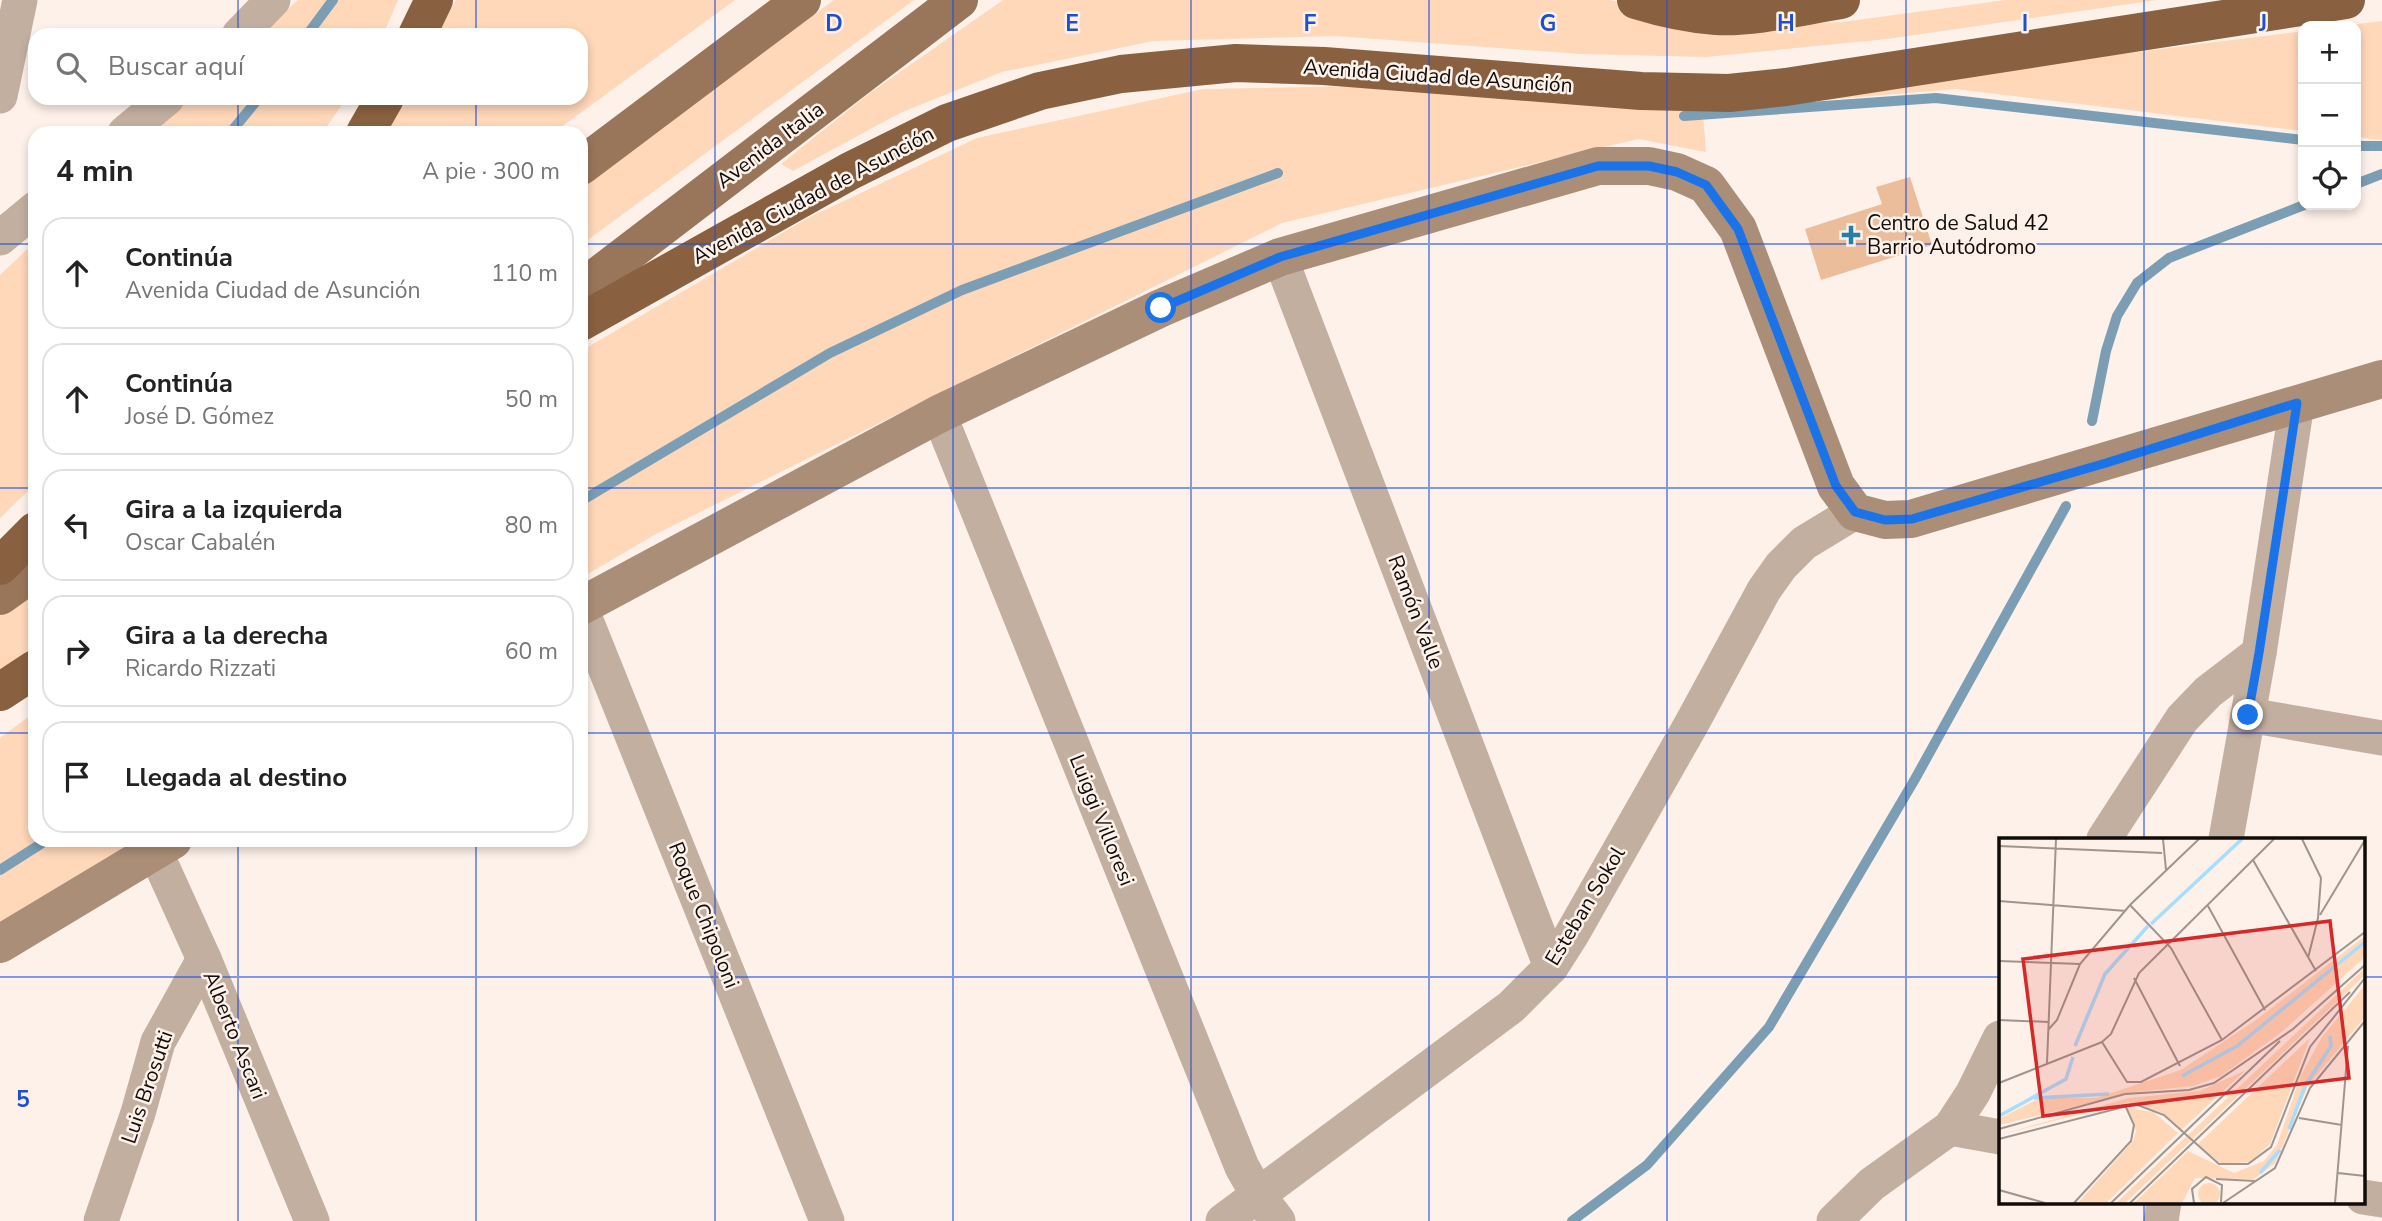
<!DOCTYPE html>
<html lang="es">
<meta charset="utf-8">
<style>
body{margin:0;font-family:"Nunito Sans",sans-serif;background:#f2f2f2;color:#222}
.controls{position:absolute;right:21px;top:21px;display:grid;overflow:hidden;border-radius:14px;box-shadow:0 4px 10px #0003}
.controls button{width:63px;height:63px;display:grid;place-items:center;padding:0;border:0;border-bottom:2px solid #e0e0e0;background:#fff;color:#222;font:35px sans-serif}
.stop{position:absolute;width:21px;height:21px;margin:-16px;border:5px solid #1a73e8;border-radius:50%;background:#fff}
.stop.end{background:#1a73e8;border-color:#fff;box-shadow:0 2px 7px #0008}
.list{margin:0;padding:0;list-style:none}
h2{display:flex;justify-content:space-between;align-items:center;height:91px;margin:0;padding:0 28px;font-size:30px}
h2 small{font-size:23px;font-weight:400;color:#767676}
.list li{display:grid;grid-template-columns:46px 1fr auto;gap:21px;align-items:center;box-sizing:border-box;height:112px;margin:0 14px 14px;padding:0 14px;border:2px solid #e0e0e0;border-radius:21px}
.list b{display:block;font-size:26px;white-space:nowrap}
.list p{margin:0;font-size:23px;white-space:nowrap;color:#767676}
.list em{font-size:23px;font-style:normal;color:#767676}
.icon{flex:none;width:38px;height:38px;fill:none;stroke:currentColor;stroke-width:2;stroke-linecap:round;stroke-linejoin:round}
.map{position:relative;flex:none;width:2382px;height:1221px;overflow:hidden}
.search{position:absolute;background:#fff;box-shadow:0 4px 10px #0003;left:28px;top:28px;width:560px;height:77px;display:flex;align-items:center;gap:18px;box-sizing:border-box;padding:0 24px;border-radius:21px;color:#767676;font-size:26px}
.panel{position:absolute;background:#fff;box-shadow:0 4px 10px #0003;left:28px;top:126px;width:560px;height:721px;border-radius:21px}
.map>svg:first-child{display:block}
.green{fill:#ffd7b9}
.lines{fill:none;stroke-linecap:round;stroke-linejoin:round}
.stream{stroke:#7b9eb4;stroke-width:10}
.building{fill:#ebbd9a}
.street{stroke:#c3afa0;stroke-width:35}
.secondary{stroke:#ab8e77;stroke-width:38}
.primary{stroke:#99755a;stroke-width:38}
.highway{stroke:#896140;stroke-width:38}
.route{stroke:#1a73e8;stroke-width:9}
.grid{fill:none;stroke:#1d4ed8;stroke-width:2;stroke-opacity:0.55}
.poi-dot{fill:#247fad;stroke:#fdf1e9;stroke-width:2.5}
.labels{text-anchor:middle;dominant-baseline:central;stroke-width:5;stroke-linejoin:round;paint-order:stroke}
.street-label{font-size:21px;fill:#110c09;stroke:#fdf1e9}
.poi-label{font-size:21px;fill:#110c09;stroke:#fdf1e9;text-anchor:start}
.inset-river{fill:none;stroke:#a9ddfe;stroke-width:3.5}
.inset-road{fill:none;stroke:#9f958f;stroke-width:2}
.view{fill:#d62828;fill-opacity:0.15;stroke:#d62828;stroke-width:3.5}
.inset-edge{fill:none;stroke:#110c09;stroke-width:3.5}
.grid-label{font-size:23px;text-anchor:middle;font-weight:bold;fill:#1d4ed8;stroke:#fdf1e9;stroke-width:5;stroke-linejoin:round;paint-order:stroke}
</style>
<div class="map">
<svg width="2382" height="1221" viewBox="0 0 2382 1221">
<rect width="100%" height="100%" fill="#fdf1e9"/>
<g class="green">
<polygon points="298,0 398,0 383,35 260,35"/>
<polygon points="456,0 735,0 553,133 384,133 403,98 581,98 581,35 437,35"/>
<polygon points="834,0 914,0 581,245 581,185"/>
<polygon points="1003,0 1610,0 1716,26 1842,22 2006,0 2157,0 1887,39 1706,57 1581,54 1335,36 1153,41 1002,72 900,113 793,171 781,164 870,93"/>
<polygon points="2382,21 2382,140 2356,137 2356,26 2342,26"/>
<polygon points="2303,31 2303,131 1956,89 1799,102 1703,114 1706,152 1638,139 1282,223 656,534 581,578 581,351 808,218 977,138 1203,89 1954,75"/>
<polygon points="191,98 347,98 322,133 153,133"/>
<polygon points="35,242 35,484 0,518 0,275"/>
<polygon points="35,590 35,645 0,670 0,616"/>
<polygon points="35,712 35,840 140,840 0,923 0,738"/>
</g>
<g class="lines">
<g class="stream">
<polyline points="307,35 333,0"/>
<polyline points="1684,116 1936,98 2303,140"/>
<polyline points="230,133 259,98"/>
<polyline points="2356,146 2382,146"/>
<polyline points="2356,184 2382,174"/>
<polyline points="2092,421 2106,351 2117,316 2137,283 2169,258 2304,205"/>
<polyline points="581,501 830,353 962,290 1278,173"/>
<polyline points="0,870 47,840"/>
<polyline points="1572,1221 1647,1165 1769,1027 1915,779 2066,506"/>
</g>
</g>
<polygon class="building" points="1910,177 1932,245 1821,280 1805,229 1882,204 1876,187"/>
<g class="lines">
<g class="street">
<polyline points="239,35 273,0"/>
<polyline points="0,96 20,0"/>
<polyline points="125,133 167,98"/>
<polyline points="0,238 35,209"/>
<polyline points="1280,257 1551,967"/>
<polyline points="939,414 1242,1167 1258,1195 1278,1221"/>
<polyline points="581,608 827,1221"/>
<polyline points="2248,715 2382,738"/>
<polyline points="2104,839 2182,719 2208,692 2259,653"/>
<polyline points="2226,839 2259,653 2297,403"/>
<polyline points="155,851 204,959 312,1221"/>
<polyline points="1950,1128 2000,1137"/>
<polyline points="2363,1197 2382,1200"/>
<polyline points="101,1221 138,1113 158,1042 204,959"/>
<polyline points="1223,1221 1511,1007 1551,967 1572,934 1692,723 1764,590 1781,566 1804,543 1855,512"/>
<polyline points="1834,1221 1872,1184 1950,1128 1973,1093 2000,1038"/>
<polyline points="2161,1221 2164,1202"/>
</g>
<g class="secondary">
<polyline points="581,606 939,414 1161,308 1280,257 1598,166 1649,166 1677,172 1706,185 1738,229 1836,486 1855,512 1885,520 1911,519 2382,379"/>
<polyline points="0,944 173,840"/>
</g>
<g class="primary">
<polyline points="581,166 802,0"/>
<polyline points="581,289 959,0"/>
<polyline points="0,596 35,571"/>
</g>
<g class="highway">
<path d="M1636,0C1662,8 1689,14 1716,16C1756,18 1802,6 1841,0"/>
<polyline points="417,35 434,0"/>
<polyline points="365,133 385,98"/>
<polyline points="581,322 850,171 947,123 1040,91 1121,74 1236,63 1324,66 1641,91 1729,93 1786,87 2346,0"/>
<polyline points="0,566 35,531"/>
<polyline points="0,692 35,669"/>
</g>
</g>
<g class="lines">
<polyline class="route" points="1161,308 1280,257 1598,166 1649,166 1677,172 1706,185 1738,229 1836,486 1855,512 1885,520 1912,519 2106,463 2297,403 2259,653 2248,715"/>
</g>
<path class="grid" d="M238,0V35M476,0V35M715,0V1221M953,0V1221M1191,0V1221M1429,0V1221M1667,0V1221M1906,0V1221M2144,0V839M238,98V133M476,98V133M0,244H35M581,244H2382M0,488H35M581,488H2382M0,733H35M581,733H2382M238,840V1221M476,840V1221M0,977H2000M2363,977H2382M2144,1202V1221"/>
<path class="poi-dot" d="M1847.5 224.5h7v7h7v7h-7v7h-7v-7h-7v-7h7z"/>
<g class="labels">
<g class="street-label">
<text transform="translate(1438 76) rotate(4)">Avenida Ciudad de Asunción</text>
<text transform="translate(770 145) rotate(-37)">Avenida Italia</text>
<text transform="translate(813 195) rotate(-28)">Avenida Ciudad de Asunción</text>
<text transform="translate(1416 612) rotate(69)">Ramón Valle</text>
<text transform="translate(1102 820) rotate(68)">Luiggi Villoresi</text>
<text transform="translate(1585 906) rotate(-59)">Esteban Sokol</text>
<text transform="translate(704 915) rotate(68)">Roque Chipoloni</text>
<text transform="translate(235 1035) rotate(68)">Alberto Ascari</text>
<text transform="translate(147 1087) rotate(-71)">Luis Brosutti</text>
</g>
<g class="poi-label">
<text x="1867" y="223">Centro de Salud 42<tspan x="1867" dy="24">Barrio Autódromo</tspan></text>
</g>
</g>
<g transform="translate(1999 838)">
<rect width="366" height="366" fill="#fdf1e9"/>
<path d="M366,98V119L284,193L222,238L194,248L136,254L0,287V281L41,260H97L182,232L257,182ZM366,130V137L126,365H117ZM366,147V179L309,248L276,325L255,341L196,340L183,365H135L189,313L235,335L265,323L278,307L302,237L323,199ZM311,200L271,306L251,324L223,326L198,307ZM247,232L182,292L163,275L129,264L0,297L130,260L201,253ZM128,270L154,274L179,295L107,365H79L134,303L137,293ZM199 356a11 11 0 1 1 22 0a11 11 0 1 1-22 0Z" fill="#ffd7b9"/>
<path class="inset-river" d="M152,86L243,1M76,208L106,136L149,88M183,238L238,208L366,104M35,260L110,256M0,278L67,241L74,219M290,291L306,248L332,208L331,198M261,335L281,312"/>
<path class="inset-road" d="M164,1L167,32M303,1L322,40L319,80L309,120M0,8L163,15M254,22L317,133M0,63L127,73M131,67L172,110L223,202M209,68L266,172M321,77L366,2M0,123L81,126M135,140L181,228M0,182L50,184M49,192L58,182L81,126L131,67L200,1M103,204L128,244H142L223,202L366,94M103,204L112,196L140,135L275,1M48,225L57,1M0,245L103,204M300,280L343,287M0,291L126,256L190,252L215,245L294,191L366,127M0,301L136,266L165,277L220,326H249L272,309L311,209L366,140M339,335L366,338M217,341L256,343M0,352L46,365M75,365L132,303L135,287L126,267M112,365L281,203M131,365L351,154M195,365L193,351L207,339L223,347L222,364M224,365L276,330L311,250L366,183M336,365L349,208"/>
<path class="view" d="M331,83L350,240L44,278L24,121Z"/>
<rect width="366" height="366" class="inset-edge"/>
</g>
<g class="grid-label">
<text x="834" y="31">D</text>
<text x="1072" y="31">E</text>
<text x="1310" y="31">F</text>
<text x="1548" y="31">G</text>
<text x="1786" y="31">H</text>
<text x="2025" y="31">I</text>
<text x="2263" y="31">J</text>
<text x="23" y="1107">5</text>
</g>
</svg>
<div class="controls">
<button>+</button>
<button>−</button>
<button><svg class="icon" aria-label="locate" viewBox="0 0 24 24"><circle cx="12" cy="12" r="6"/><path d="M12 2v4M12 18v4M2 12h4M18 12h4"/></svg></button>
</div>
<div class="stop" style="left:1161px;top:308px"></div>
<div class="stop end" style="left:2248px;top:715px"></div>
<div class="search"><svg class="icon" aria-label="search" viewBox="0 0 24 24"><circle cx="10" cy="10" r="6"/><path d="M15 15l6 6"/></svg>Buscar aquí</div>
<section class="panel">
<h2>4 min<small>A pie · 300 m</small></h2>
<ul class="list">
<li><svg class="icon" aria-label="ahead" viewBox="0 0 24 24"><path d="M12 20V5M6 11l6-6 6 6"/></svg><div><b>Continúa</b><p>Avenida Ciudad de Asunción</p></div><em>110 m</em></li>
<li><svg class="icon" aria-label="ahead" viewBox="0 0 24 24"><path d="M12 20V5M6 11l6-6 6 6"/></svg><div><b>Continúa</b><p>José D. Gómez</p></div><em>50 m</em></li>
<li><svg class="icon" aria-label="left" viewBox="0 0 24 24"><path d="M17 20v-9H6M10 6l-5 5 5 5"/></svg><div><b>Gira a la izquierda</b><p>Oscar Cabalén</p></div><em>80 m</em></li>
<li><svg class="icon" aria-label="right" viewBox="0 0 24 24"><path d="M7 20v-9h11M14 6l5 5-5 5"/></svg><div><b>Gira a la derecha</b><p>Ricardo Rizzati</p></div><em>60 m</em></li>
<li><svg class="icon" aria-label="arrive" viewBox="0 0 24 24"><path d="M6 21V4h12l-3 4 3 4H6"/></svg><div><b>Llegada al destino</b></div></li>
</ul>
</section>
</div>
